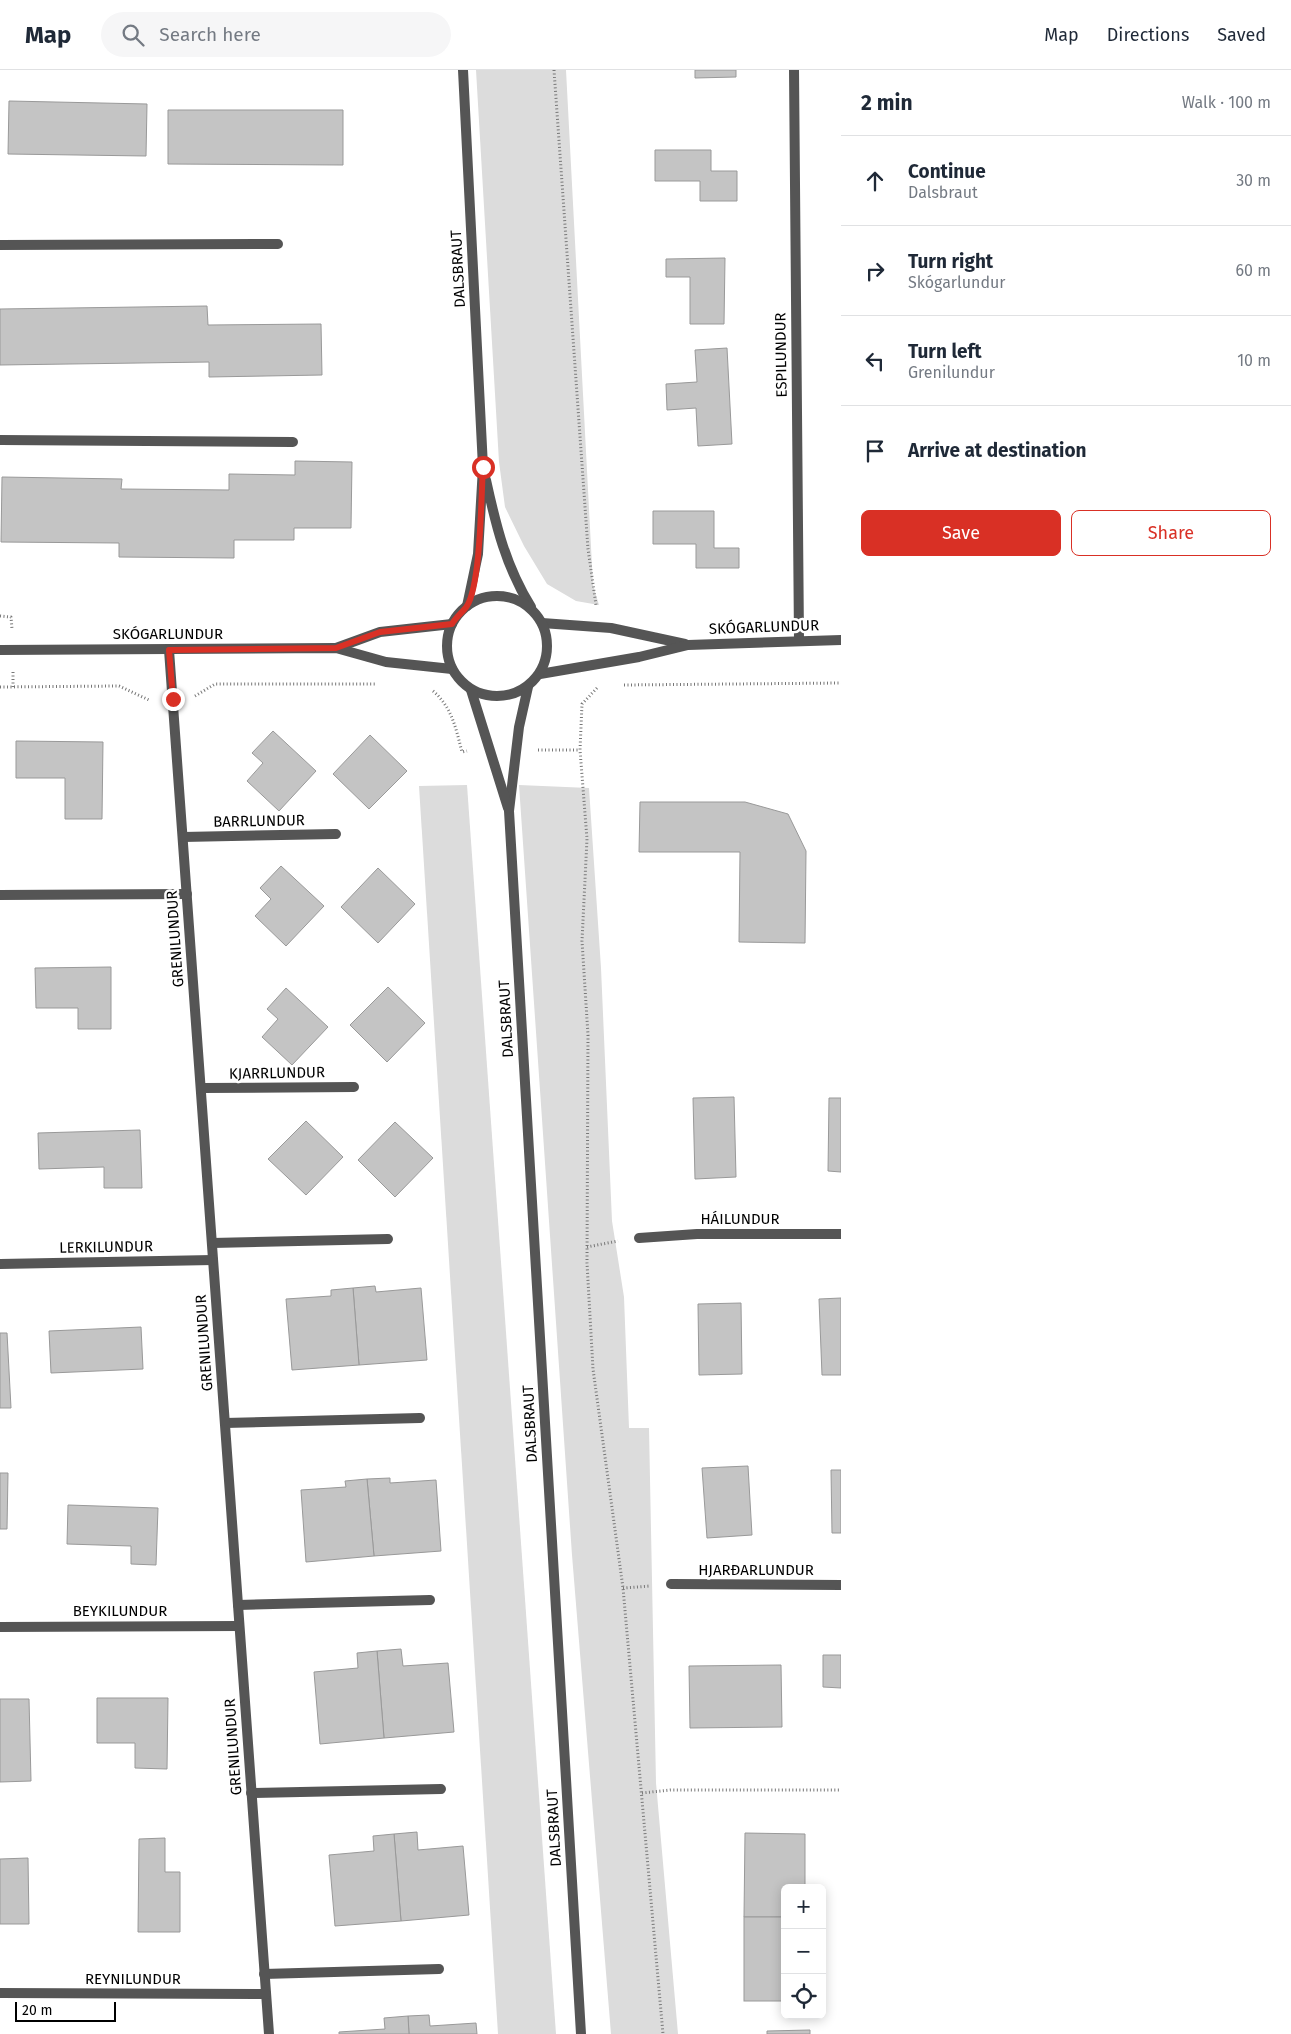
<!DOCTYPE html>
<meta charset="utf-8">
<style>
body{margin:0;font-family:"Fira Sans",sans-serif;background:#f6f6f7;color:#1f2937}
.controls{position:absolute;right:15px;bottom:15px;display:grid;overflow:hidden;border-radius:8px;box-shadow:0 2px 12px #0003}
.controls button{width:45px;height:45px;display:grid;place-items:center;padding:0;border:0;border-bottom:1px solid #e0e1e3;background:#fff;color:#1f2937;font:25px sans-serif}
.scale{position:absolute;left:15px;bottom:12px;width:101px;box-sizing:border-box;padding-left:5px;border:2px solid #000;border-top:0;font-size:14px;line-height:18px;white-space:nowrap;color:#000;-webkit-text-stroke:4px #fff;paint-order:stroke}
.stop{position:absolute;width:15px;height:15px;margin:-11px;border:4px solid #d93025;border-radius:50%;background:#fff}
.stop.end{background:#d93025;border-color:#fff;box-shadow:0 1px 5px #0008}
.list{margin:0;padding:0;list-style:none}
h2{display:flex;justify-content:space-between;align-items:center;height:65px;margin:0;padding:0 20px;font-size:21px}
h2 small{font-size:16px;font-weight:400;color:#747a83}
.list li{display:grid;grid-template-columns:32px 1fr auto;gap:15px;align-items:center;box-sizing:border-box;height:90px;padding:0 20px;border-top:1px solid #e0e1e3}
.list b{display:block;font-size:19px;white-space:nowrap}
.list p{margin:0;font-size:16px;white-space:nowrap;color:#747a83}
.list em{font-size:16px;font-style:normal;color:#747a83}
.actions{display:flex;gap:10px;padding:15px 20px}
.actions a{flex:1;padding:11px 0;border:1px solid #d93025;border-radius:8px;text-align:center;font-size:18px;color:#d93025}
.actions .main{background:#d93025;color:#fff}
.icon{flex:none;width:28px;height:28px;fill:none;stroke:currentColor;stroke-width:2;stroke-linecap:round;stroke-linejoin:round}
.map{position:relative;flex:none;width:841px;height:1964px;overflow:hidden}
header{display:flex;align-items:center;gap:30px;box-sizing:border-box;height:70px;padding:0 25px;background:#fff;border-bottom:1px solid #e0e1e3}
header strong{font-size:24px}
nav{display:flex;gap:28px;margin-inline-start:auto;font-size:18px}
.search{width:350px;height:45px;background:#f6f6f7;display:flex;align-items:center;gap:12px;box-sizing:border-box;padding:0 18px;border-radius:28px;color:#747a83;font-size:19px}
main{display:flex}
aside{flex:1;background:#fff}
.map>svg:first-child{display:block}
.green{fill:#dcdcdc}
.building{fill:#c4c4c4;stroke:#999}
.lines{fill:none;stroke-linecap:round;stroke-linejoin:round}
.path{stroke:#777;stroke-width:3;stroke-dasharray:1 2.5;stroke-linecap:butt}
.service{stroke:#555;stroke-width:10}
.minor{stroke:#555;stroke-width:10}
.tertiary{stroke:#555;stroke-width:10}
.route{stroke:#d93025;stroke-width:6}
.labels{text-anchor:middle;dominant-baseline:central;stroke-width:5;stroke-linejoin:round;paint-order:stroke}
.street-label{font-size:15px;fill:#000;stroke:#fff}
</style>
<header>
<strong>Map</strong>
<div class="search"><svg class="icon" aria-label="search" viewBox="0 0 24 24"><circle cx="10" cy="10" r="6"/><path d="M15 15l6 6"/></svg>Search here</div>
<nav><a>Map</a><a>Directions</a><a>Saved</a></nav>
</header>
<main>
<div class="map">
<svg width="841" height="1964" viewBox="0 0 841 1964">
<rect width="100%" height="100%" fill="#fff"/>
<g class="green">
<polygon points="476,0 566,0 593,515 599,535 576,531 547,514 524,476 505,437 499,392"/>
<polygon points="467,715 556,1964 498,1964 419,716"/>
<polygon points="519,715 589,718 601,898 612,1151 624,1227 629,1358 649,1358 656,1713 678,1964 611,1964 572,1485"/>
</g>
<g class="building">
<polygon points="695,0 736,0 736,7 695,8"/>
<polygon points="9,31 147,34 146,86 8,84"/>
<polygon points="168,40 343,40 343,95 168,94"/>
<polygon points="655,80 711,80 711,101 737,101 737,131 700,131 700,111 655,111"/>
<polygon points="725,188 724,254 690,254 690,207 666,207 666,189"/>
<polygon points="207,236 208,255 321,254 322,305 209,307 209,292 0,295 0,239"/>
<polygon points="727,278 732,374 698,376 696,338 667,340 666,314 697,312 695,280"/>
<polygon points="295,391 352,392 351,458 294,458 294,470 234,470 234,488 119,487 119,473 1,472 2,407 122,409 121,419 229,420 229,404 295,405"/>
<polygon points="653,441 714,441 714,478 739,478 739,498 696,498 696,474 653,474"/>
<polygon points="273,661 316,701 279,741 247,711 263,693 252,683"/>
<polygon points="370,665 407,701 369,739 333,704"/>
<polygon points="16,671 103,672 102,749 65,749 65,708 16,708"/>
<polygon points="640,732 745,732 788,744 806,781 805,873 739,872 740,782 639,782"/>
<polygon points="281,796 324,836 286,876 255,846 271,829 260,818"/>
<polygon points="378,798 415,834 378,873 341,837"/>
<polygon points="111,897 111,959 78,959 78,938 36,938 35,898"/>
<polygon points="388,917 425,953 387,992 350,955"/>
<polygon points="286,918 328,957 292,995 262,967 278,949 267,939"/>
<polygon points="734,1027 736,1107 695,1109 693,1028"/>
<polygon points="829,1028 841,1028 841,1102 828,1101"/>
<polygon points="306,1051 343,1087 306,1125 268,1089"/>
<polygon points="395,1052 433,1088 395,1127 358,1090"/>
<polygon points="140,1060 142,1118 104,1118 104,1097 39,1099 38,1063"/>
<polygon points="375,1216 376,1222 421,1218 427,1290 359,1295 353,1218"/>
<polygon points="353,1218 359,1295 292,1300 286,1229 331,1226 331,1220"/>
<polygon points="841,1228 841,1305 822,1305 819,1229"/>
<polygon points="741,1233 742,1304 699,1305 698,1234"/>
<polygon points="141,1257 143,1299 51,1303 49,1261"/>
<polygon points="0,1263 7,1263 11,1338 0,1338"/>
<polygon points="748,1396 752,1465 707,1468 702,1398"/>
<polygon points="831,1400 841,1400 841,1463 832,1463"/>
<polygon points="0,1403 8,1403 7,1459 0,1459"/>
<polygon points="390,1408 390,1413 436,1410 441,1481 374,1486 367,1409"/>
<polygon points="367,1409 374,1486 306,1492 301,1420 346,1417 345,1411"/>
<polygon points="68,1435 158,1438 156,1495 131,1494 131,1476 67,1474"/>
<polygon points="401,1579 403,1596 448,1593 454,1662 384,1668 377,1581"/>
<polygon points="377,1581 384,1668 320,1674 314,1602 358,1598 357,1583"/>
<polygon points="823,1585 841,1585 841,1618 823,1617"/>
<polygon points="781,1595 782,1657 690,1658 689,1596"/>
<polygon points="97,1628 168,1628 167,1699 135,1698 135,1673 97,1673"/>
<polygon points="0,1629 29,1629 31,1711 0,1712"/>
<polygon points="417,1762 418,1780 463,1776 469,1845 401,1851 394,1764"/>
<polygon points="745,1763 805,1764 805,1818 785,1818 785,1847 744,1847"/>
<polygon points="394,1764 401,1851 335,1856 329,1785 374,1781 373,1766"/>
<polygon points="165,1768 165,1802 180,1802 180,1862 138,1862 139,1769"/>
<polygon points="28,1788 29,1854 0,1854 0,1789"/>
<rect x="744" y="1847" width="41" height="84"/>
<polygon points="429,1945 430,1956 476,1953 477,1964 409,1964 408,1946"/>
<polygon points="408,1946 409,1964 339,1964 339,1962 385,1959 384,1948"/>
<polygon points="810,1960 810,1964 767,1964 767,1961"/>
</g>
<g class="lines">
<g class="path">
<polyline points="554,0 588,479 596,535"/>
<polyline points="0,546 11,547 12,559"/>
<polyline points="13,602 13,617"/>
<polyline points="624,615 841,613"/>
<polyline points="0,617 119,616 149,630"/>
<polyline points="597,618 582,634 580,680 587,769 582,871 588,965 587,1193 593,1299 623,1518 663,1964"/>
<path d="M433,621C452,637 456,659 462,682L467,681"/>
<polyline points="195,626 215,614 375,614"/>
<polyline points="538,680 580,680"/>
<polyline points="587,1177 618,1171"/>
<polyline points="623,1518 650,1516"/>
<polyline points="642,1723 670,1720 841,1720"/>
</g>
<g class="service">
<polyline points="0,175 278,174"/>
<polyline points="0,370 293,372"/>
<polyline points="225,1353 420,1348"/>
<polyline points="238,1535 430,1530"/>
<polyline points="251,1723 441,1719"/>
<polyline points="264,1904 439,1899"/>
</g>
<g class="minor">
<polyline points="794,0 799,570"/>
<polyline points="542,553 611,558 685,574"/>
<polyline points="336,578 380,562 452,554"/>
<polyline points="0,580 336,578 386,592 452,599"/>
<polyline points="169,580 269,1964"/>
<polyline points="540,604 639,587 688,575 841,570"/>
<polyline points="183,767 336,764"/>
<polyline points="0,825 187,824"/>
<polyline points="201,1018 354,1017"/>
<polyline points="639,1168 697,1164 841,1164"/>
<polyline points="212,1173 388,1169"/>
<polyline points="0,1194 213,1190"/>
<polyline points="671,1514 841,1515"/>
<polyline points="0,1557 239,1556"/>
<polyline points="0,1923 266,1924"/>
</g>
<g class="tertiary">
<polyline points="463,0 483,397 478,484 467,536"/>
<path d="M486,410C496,456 506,497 531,537"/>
<circle cx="497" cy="576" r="50"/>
<polyline points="528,617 519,657 509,741 581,1964"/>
<polyline points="471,620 508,738"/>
</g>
</g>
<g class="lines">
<path class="route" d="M173,629L169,580L336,578L380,562L452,554C456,547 463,542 467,536C481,513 481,427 483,397"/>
</g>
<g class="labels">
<g class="street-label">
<text transform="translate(458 199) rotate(-93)">DALSBRAUT</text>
<text transform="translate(781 285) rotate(-91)">ESPILUNDUR</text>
<text transform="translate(764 557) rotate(-2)">SKÓGARLUNDUR</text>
<text x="168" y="564">SKÓGARLUNDUR</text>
<text transform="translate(259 751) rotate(-1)">BARRLUNDUR</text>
<text transform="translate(175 869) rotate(-94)">GRENILUNDUR</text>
<text transform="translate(506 949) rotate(-93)">DALSBRAUT</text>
<text transform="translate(277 1003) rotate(-1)">KJARRLUNDUR</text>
<text x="740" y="1149">HÁILUNDUR</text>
<text transform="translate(106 1177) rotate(-1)">LERKILUNDUR</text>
<text transform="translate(204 1273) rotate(-94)">GRENILUNDUR</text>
<text transform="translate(530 1354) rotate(-93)">DALSBRAUT</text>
<text x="756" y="1500">HJARÐARLUNDUR</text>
<text x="120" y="1541">BEYKILUNDUR</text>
<text transform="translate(233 1677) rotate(-94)">GRENILUNDUR</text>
<text transform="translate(554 1758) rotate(-93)">DALSBRAUT</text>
<text x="133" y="1909">REYNILUNDUR</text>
</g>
</g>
</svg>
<div class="controls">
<button>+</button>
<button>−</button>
<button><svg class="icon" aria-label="locate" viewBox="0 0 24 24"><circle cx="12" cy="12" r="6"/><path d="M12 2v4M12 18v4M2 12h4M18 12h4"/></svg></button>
</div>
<div class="scale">20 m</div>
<div class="stop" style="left:483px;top:397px"></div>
<div class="stop end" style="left:173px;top:629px"></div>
</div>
<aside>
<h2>2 min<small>Walk · 100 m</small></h2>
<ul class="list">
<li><svg class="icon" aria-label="ahead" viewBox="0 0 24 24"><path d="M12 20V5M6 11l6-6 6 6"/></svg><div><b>Continue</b><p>Dalsbraut</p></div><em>30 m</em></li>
<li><svg class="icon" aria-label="right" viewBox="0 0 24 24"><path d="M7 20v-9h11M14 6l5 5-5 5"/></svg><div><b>Turn right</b><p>Skógarlundur</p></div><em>60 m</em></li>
<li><svg class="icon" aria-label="left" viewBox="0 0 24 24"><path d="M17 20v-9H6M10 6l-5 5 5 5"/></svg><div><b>Turn left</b><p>Grenilundur</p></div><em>10 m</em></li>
<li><svg class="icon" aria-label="arrive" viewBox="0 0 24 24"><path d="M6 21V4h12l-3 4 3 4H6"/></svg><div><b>Arrive at destination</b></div></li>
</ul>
<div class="actions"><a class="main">Save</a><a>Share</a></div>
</aside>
</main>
